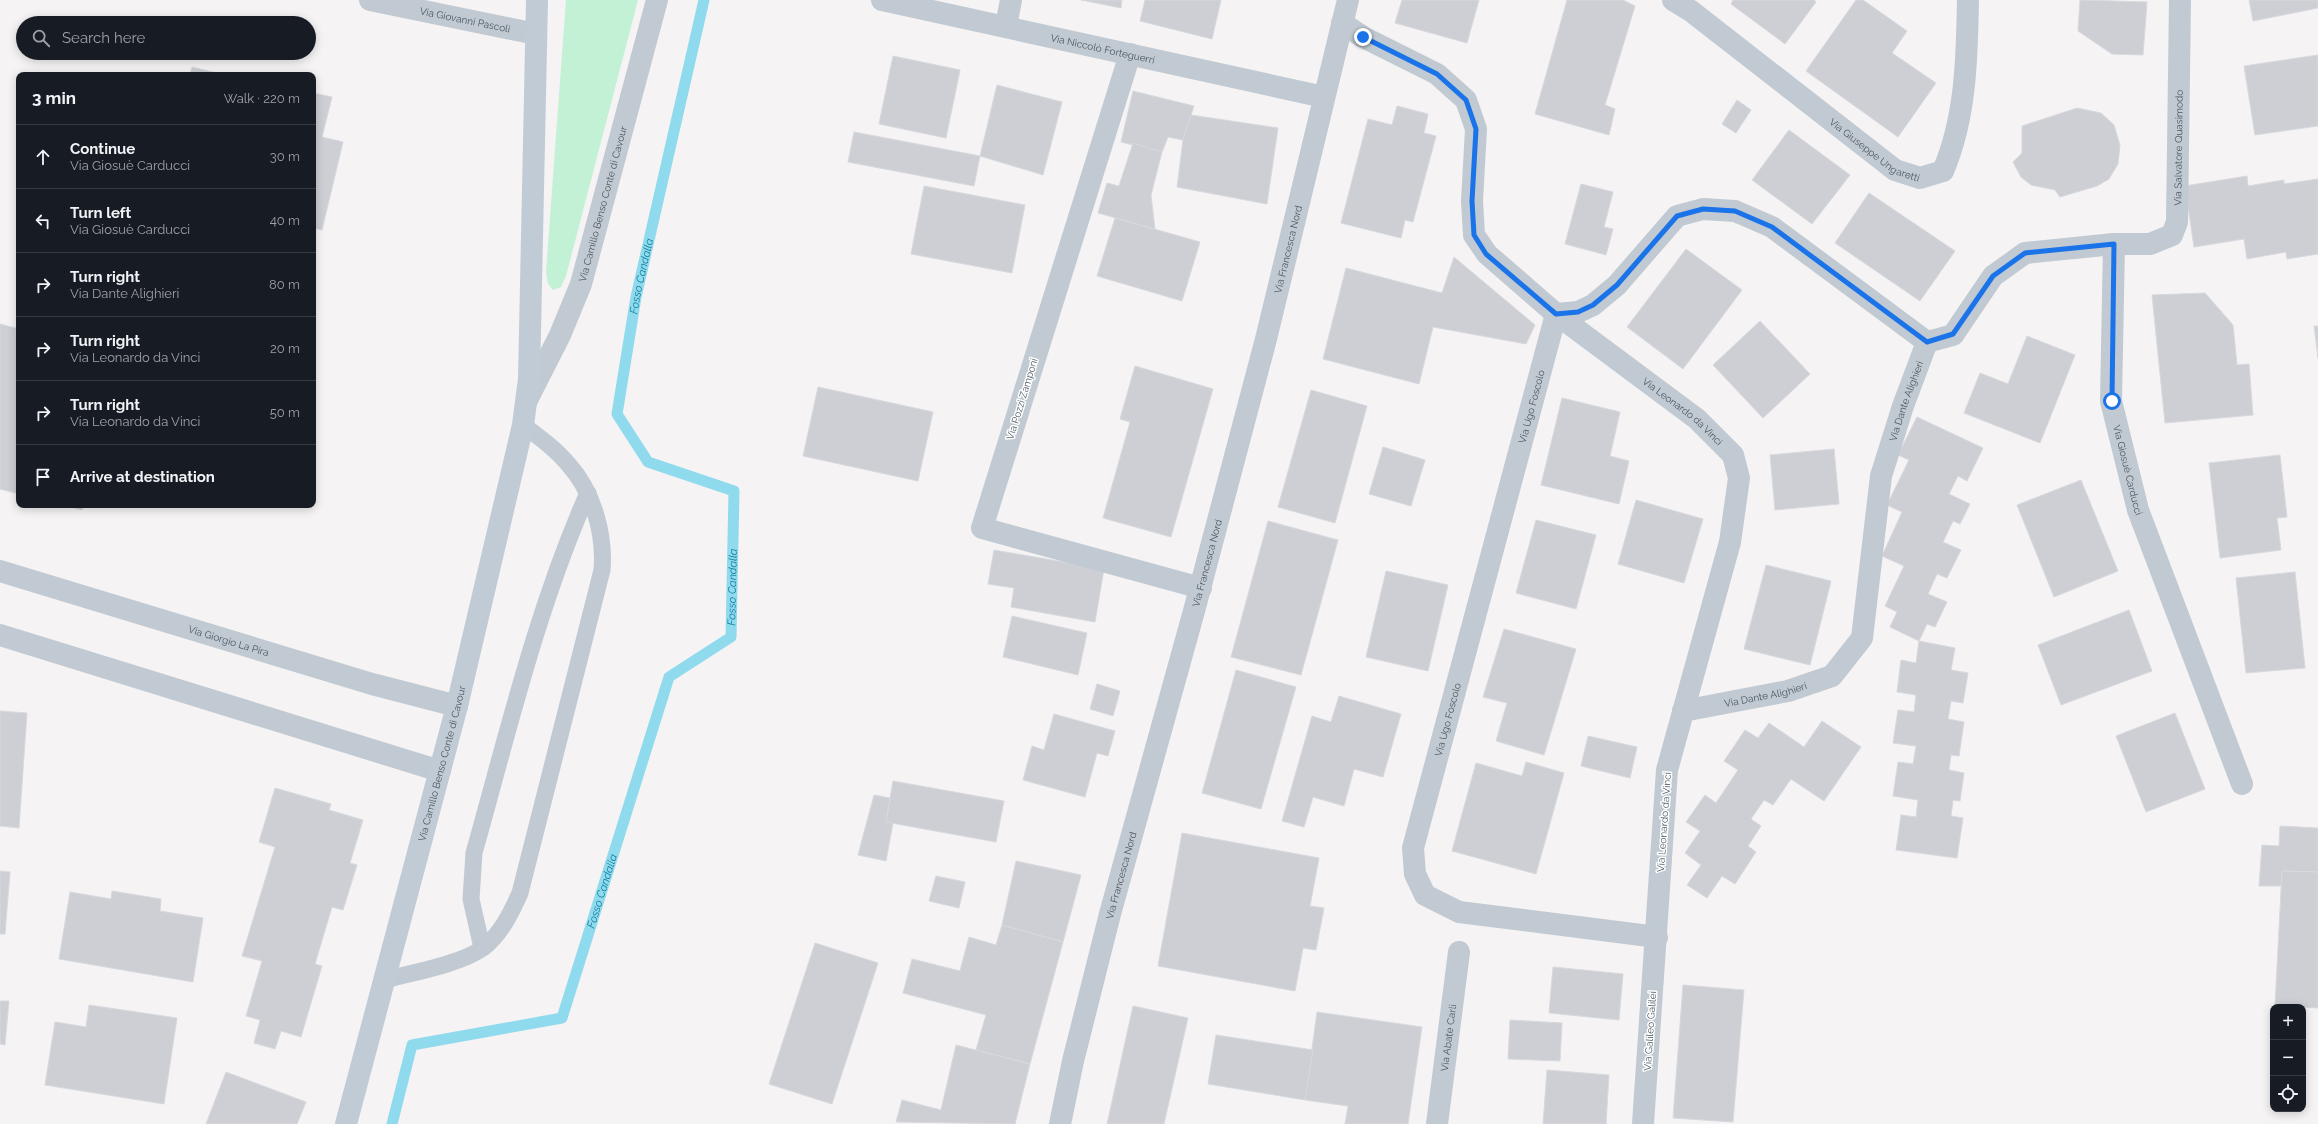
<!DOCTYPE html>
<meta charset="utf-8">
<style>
body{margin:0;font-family:Raleway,sans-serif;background:#242831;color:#f1f3f6}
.controls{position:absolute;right:12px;bottom:12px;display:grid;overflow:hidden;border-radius:8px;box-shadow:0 2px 10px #0003}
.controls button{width:36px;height:36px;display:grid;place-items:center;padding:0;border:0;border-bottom:1px solid #363941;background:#171b24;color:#f1f3f6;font:20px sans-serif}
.stop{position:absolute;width:12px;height:12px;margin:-9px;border:3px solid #1a73e8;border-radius:50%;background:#fff}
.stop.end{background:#1a73e8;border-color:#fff;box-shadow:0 1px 4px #0008}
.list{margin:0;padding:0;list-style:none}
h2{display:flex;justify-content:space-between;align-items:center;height:52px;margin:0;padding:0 16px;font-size:17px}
h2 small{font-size:13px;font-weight:400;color:#9ea1a6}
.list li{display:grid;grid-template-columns:26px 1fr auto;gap:12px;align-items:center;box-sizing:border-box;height:64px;padding:0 16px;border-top:1px solid #363941}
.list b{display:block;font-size:15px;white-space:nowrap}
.list p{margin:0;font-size:13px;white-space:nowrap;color:#9ea1a6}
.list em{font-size:13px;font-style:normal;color:#9ea1a6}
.icon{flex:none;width:22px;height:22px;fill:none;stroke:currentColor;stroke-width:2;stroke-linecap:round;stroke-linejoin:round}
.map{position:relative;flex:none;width:2318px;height:1124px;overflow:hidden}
.search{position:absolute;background:#171b24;box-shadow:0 2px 10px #0003;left:16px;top:16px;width:300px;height:44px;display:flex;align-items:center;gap:10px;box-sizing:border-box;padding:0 14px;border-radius:22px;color:#9ea1a6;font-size:15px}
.panel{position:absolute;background:#171b24;box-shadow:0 2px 10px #0003;left:16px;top:72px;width:300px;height:436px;border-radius:8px}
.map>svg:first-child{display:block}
.green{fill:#c3f1d5}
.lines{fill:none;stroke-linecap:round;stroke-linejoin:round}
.stream{stroke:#90daee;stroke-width:11}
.building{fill:#cdcfd5;stroke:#d7d9de}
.lane{stroke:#c1cad2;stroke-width:17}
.street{stroke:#c1cad2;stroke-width:22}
.secondary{stroke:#c1cbd6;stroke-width:22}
.route{stroke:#1a73e8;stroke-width:5}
.labels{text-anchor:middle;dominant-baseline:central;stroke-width:3;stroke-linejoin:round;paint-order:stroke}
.street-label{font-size:10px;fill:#4a5661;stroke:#fff}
.water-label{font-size:11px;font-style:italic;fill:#0c7c9b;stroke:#fff}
</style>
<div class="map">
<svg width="2318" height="1124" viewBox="0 0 2318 1124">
<rect width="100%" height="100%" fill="#f5f3f3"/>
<polygon class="green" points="566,0 638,0 566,276 561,287 553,290 548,284 546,272"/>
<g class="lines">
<path class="stream" id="s1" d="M392,1124L412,1045L562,1018L669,677L731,637L734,491L648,462L617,414L636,297L704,0"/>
</g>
<g class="building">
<polygon points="1081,0 1122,0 1121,8"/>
<polygon points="1145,0 1221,0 1212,39 1140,21"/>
<polygon points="1402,0 1479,0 1467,43 1395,23"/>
<polygon points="1567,0 1623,0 1635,6 1605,105 1615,109 1609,135 1535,114"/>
<polygon points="1733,0 1814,0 1816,2 1785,44 1731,4"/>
<polygon points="1856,0 1863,0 1907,31 1892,53 1936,83 1898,137 1806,71"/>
<polygon points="2080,0 2147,2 2143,55 2112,54 2078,31"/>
<polygon points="2249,0 2318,0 2318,8 2253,21"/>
<polygon points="2318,55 2318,126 2255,135 2244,66"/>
<polygon points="893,56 960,70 946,138 879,124"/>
<polygon points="192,67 225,75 190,75"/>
<polygon points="997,85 1062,102 1043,175 980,156"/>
<polygon points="1133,91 1194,106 1183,140 1168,137 1162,152 1121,142"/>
<polygon points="313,93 332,97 322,137 343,142 322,230 313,228"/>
<polygon points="1737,100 1751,110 1736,133 1722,124"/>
<polygon points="1397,106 1428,114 1424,133 1436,136 1413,222 1405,220 1401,238 1341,223 1368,119 1392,125"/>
<polygon points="2077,108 2101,113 2114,125 2120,145 2118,164 2109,179 2097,186 2060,197 2055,190 2031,185 2021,177 2013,162 2022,153 2022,126"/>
<polygon points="1191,115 1278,128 1267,204 1177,187 1183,140"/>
<polygon points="1789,130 1850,175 1812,224 1752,180"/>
<polygon points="854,132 980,156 974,186 848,162"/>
<polygon points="1133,143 1162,152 1151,195 1155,229 1098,213 1107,183 1119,186"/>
<polygon points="2247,176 2248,186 2284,180 2284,184 2318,179 2318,254 2287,259 2286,252 2247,259 2244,239 2194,247 2185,186"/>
<polygon points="1581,184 1613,192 1604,227 1613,229 1606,255 1565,244"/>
<polygon points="924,186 1025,205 1012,273 911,254"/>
<polygon points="1869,193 1955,251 1920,301 1835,243"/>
<polygon points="1115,218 1200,242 1182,301 1097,276"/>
<polygon points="1686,249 1742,290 1683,369 1627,327"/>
<polygon points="1454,257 1535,325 1526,344 1433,327 1419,384 1323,359 1346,268 1442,293"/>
<polygon points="2205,293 2233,325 2237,365 2249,364 2253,415 2165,423 2152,295"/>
<polygon points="1760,321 1810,374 1763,418 1713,365"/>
<polygon points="0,324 19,329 19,494 0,489"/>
<polygon points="2314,326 2318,326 2318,358"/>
<polygon points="2027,336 2075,355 2040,443 1964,413 1980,373 2008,384"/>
<polygon points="1135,366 1213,389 1171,537 1103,518 1130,422 1120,419"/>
<polygon points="818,387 933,412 918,481 803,456"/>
<polygon points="1311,390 1367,406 1335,523 1278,507"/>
<polygon points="1562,398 1620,412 1610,456 1629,461 1619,504 1541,485"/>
<polygon points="1917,417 1983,448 1967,481 1958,476 1949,494 1970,504 1960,524 1953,521 1943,542 1961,550 1947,578 1937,574 1928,594 1947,602 1935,627 1927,624 1919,641 1890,627 1897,612 1885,606 1904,566 1882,556 1902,512 1887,505 1909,460 1898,455"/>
<polygon points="1383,447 1425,460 1411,506 1369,494"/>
<polygon points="1834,449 1839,504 1775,510 1770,455"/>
<polygon points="2280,455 2287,517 2277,518 2281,550 2220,558 2209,463"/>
<polygon points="2081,480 2118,571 2054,597 2017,505"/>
<polygon points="1636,500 1703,519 1684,583 1618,564"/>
<polygon points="63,505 83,505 82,510"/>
<polygon points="1536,520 1596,535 1576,609 1516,593"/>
<polygon points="1268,521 1338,540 1301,675 1231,657"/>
<polygon points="994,550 1104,569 1095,622 1011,607 1014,588 988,584"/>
<polygon points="1766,565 1831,581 1810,665 1744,649"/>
<polygon points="1386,571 1448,585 1428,671 1366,657"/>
<polygon points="2295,572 2305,668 2246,673 2236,578"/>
<polygon points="2129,610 2152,671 2061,705 2038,645"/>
<polygon points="1012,616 1087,633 1078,675 1003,657"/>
<polygon points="1504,629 1576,649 1544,755 1496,741 1507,703 1483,697"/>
<polygon points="1919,641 1955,648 1951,670 1968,673 1963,703 1951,701 1948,719 1964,722 1959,756 1951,755 1949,770 1964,773 1960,801 1953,800 1951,816 1963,818 1957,858 1896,850 1901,815 1916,817 1918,800 1893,796 1898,762 1913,764 1916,746 1893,743 1898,710 1914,712 1916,695 1897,692 1901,660 1916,663"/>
<polygon points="1236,670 1296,687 1261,809 1202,793"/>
<polygon points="1097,684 1120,691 1113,716 1090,709"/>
<polygon points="1339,696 1401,714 1383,777 1354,769 1344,806 1313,797 1304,827 1282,821 1312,716 1331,722"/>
<polygon points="0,711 27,713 19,828 0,826"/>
<polygon points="2175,713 2205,789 2146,812 2116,736"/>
<polygon points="1054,714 1115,731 1108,756 1097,753 1085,797 1023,780 1032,746 1044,750"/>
<polygon points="1822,721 1861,747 1824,801 1791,779 1773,805 1764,800 1751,819 1761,826 1748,846 1756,852 1735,884 1722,876 1707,898 1687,885 1701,865 1685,853 1700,831 1686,822 1705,795 1716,803 1738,770 1724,761 1745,730 1758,738 1769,723 1804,747"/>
<polygon points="1588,736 1637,747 1630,778 1581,766"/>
<polygon points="1526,762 1564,773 1536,874 1452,851 1476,763 1522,776"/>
<polygon points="893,781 1004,801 996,842 886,822"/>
<polygon points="275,788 331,804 329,810 363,820 350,863 357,865 343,910 332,907 315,964 322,966 301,1037 281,1031 275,1049 254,1043 260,1020 246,1016 262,961 242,956 275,847 259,842"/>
<polygon points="874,795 890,798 886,822 893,823 886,861 858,855"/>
<polygon points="2280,826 2318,828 2318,872 2282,871 2281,886 2259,886 2262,845 2279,846"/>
<polygon points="1182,833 1319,858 1310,906 1324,908 1316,950 1303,948 1295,991 1158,966"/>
<polygon points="1016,861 1081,875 1063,942 1002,925"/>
<polygon points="0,871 10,872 5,934 0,934"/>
<polygon points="2282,871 2318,872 2318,1008 2275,1006"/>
<polygon points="936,876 965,882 959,908 929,901"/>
<polygon points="112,891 161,899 160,911 203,918 193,982 59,959 70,892 111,899"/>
<polygon points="1002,925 1063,942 1030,1064 976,1050 986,1015 903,993 912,959 960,971 969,937 996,945"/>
<polygon points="815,943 878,963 832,1104 769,1084"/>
<polygon points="1553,967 1623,974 1619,1020 1549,1013"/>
<polygon points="1683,985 1744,990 1733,1122 1673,1118"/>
<polygon points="0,1001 9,1001 5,1045 0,1044"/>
<polygon points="89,1005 177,1018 164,1104 45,1085 55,1022 86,1027"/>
<polygon points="1133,1006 1188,1018 1164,1124 1107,1124"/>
<polygon points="1317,1012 1422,1027 1408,1124 1345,1124 1348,1106 1305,1100"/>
<polygon points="1510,1020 1562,1023 1560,1061 1508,1059"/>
<polygon points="1216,1035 1313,1050 1305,1100 1208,1084"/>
<polygon points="956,1045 1030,1064 1015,1124 896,1122 902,1100 941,1110"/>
<polygon points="1547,1070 1609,1075 1606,1124 1543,1124"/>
<polygon points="226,1072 306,1102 297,1124 206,1124"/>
</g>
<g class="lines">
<g class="lane">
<path d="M482,948L471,899L474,853C508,732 537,608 588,493"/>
<path d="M384,980C411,973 461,964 483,948C501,934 511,913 520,893L602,570C605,534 593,492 569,465C556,449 539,437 523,425"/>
</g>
<g class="street">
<path id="s2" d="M370,0L536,34"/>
<path id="s3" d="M882,0L1324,97"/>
<path id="s4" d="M1673,0L1691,11L1895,170L1920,178L1943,171C1966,118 1967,57 1968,0"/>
<path id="s5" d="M1342,23L1363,37L1437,74L1466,100L1476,129L1472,201L1474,235L1487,254L1556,314L1697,419L1733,455L1739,478L1730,542L1667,770L1643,1124"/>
<polyline points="1006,26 1011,0"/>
<polyline points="1130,54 982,528 1201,588"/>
<path id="s6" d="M2114,244L2111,401L2138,510L2242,784"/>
<path id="s7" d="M1927,342L1953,335L1993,276L2025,253L2114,244H2150L2172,235L2177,222L2180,0"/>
<path id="s8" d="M527,400L560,335L581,284L657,0"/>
<path id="s9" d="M0,571L372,684L457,706"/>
<polyline points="0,635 440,771"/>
<path id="s10" d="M1683,711L1788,691L1832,676L1862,638L1881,476L1903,406L1927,342"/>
<path id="s11" d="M1657,937L1459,912L1425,895L1415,874L1413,848L1556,314L1578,312L1593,305L1617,285L1677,216L1703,209L1735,211L1772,227L1927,342"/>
<path id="s12" d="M1060,1124L1073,1061L1110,914L1194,611L1266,339L1348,0"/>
<path id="s13" d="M1437,1124L1459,952"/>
</g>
<path class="secondary" id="s14" d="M346,1124L457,706L523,425L529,379L537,0"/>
</g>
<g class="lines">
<polyline class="route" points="1363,37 1437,74 1466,100 1476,129 1472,201 1474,235 1486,254 1556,314 1578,312 1593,305 1617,285 1677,216 1703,209 1735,211 1772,227 1927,342 1953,334 1993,276 2025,253 2114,244 2112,401"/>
</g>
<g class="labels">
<g class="street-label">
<text stroke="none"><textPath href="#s2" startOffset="97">Via Giovanni Pascoli</textPath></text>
<text stroke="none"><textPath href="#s3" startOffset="226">Via Niccolò Forteguerri</textPath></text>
<text stroke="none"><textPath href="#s4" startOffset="252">Via Giuseppe Ungaretti</textPath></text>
<text stroke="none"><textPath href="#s7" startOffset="375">Via Salvatore Quasimodo</textPath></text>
<text stroke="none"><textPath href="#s8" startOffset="211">Via Camillo Benso Conte di Cavour</textPath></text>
<text stroke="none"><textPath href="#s12" startOffset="904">Via Francesca Nord</textPath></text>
<text transform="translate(1022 399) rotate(-73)">Via Pozzi Zamponi</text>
<text stroke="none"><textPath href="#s10" startOffset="444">Via Dante Alighieri</textPath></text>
<text stroke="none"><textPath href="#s11" startOffset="744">Via Ugo Foscolo</textPath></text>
<text stroke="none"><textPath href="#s5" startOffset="558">Via Leonardo da Vinci</textPath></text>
<text stroke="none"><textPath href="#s6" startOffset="228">Via Giosuè Carducci</textPath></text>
<text stroke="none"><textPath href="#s12" startOffset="580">Via Francesca Nord</textPath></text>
<text stroke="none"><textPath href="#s9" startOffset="239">Via Giorgio La Pira</textPath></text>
<text stroke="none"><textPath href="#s10" startOffset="84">Via Dante Alighieri</textPath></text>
<text stroke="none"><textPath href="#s11" startOffset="420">Via Ugo Foscolo</textPath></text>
<text stroke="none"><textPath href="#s14" startOffset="373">Via Camillo Benso Conte di Cavour</textPath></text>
<text transform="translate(1664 822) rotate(-86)">Via Leonardo da Vinci</text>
<text stroke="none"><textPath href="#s12" startOffset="256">Via Francesca Nord</textPath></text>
<text transform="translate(1650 1031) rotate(-86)">Via Galileo Galilei</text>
<text stroke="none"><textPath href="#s13" startOffset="87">Via Abate Carli</textPath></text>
</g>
<g class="water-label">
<text stroke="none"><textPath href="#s1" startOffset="1099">Fosso Candalla</textPath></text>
<text stroke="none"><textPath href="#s1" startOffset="715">Fosso Candalla</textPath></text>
<text stroke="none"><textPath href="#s1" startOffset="367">Fosso Candalla</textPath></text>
</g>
</g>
</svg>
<div class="controls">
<button>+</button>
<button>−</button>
<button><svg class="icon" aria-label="locate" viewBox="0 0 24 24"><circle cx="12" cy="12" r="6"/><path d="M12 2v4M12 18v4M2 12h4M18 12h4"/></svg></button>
</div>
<div class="stop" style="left:2112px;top:401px"></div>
<div class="stop end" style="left:1363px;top:37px"></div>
<div class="search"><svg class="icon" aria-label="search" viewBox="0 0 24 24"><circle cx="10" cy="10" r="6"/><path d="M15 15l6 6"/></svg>Search here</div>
<section class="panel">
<h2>3 min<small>Walk · 220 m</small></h2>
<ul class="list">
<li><svg class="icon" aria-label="ahead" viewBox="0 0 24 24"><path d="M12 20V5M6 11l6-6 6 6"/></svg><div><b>Continue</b><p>Via Giosuè Carducci</p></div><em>30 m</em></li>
<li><svg class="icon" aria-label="left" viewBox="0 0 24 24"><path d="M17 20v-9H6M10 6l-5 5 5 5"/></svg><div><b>Turn left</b><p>Via Giosuè Carducci</p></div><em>40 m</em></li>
<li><svg class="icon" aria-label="right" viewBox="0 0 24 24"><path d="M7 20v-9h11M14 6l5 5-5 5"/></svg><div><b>Turn right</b><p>Via Dante Alighieri</p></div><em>80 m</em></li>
<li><svg class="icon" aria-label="right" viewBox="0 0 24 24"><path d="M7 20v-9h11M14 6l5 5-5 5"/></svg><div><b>Turn right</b><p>Via Leonardo da Vinci</p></div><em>20 m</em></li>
<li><svg class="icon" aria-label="right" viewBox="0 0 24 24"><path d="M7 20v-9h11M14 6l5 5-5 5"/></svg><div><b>Turn right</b><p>Via Leonardo da Vinci</p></div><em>50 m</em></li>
<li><svg class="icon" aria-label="arrive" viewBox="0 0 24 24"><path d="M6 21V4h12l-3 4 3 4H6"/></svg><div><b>Arrive at destination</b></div></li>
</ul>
</section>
</div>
